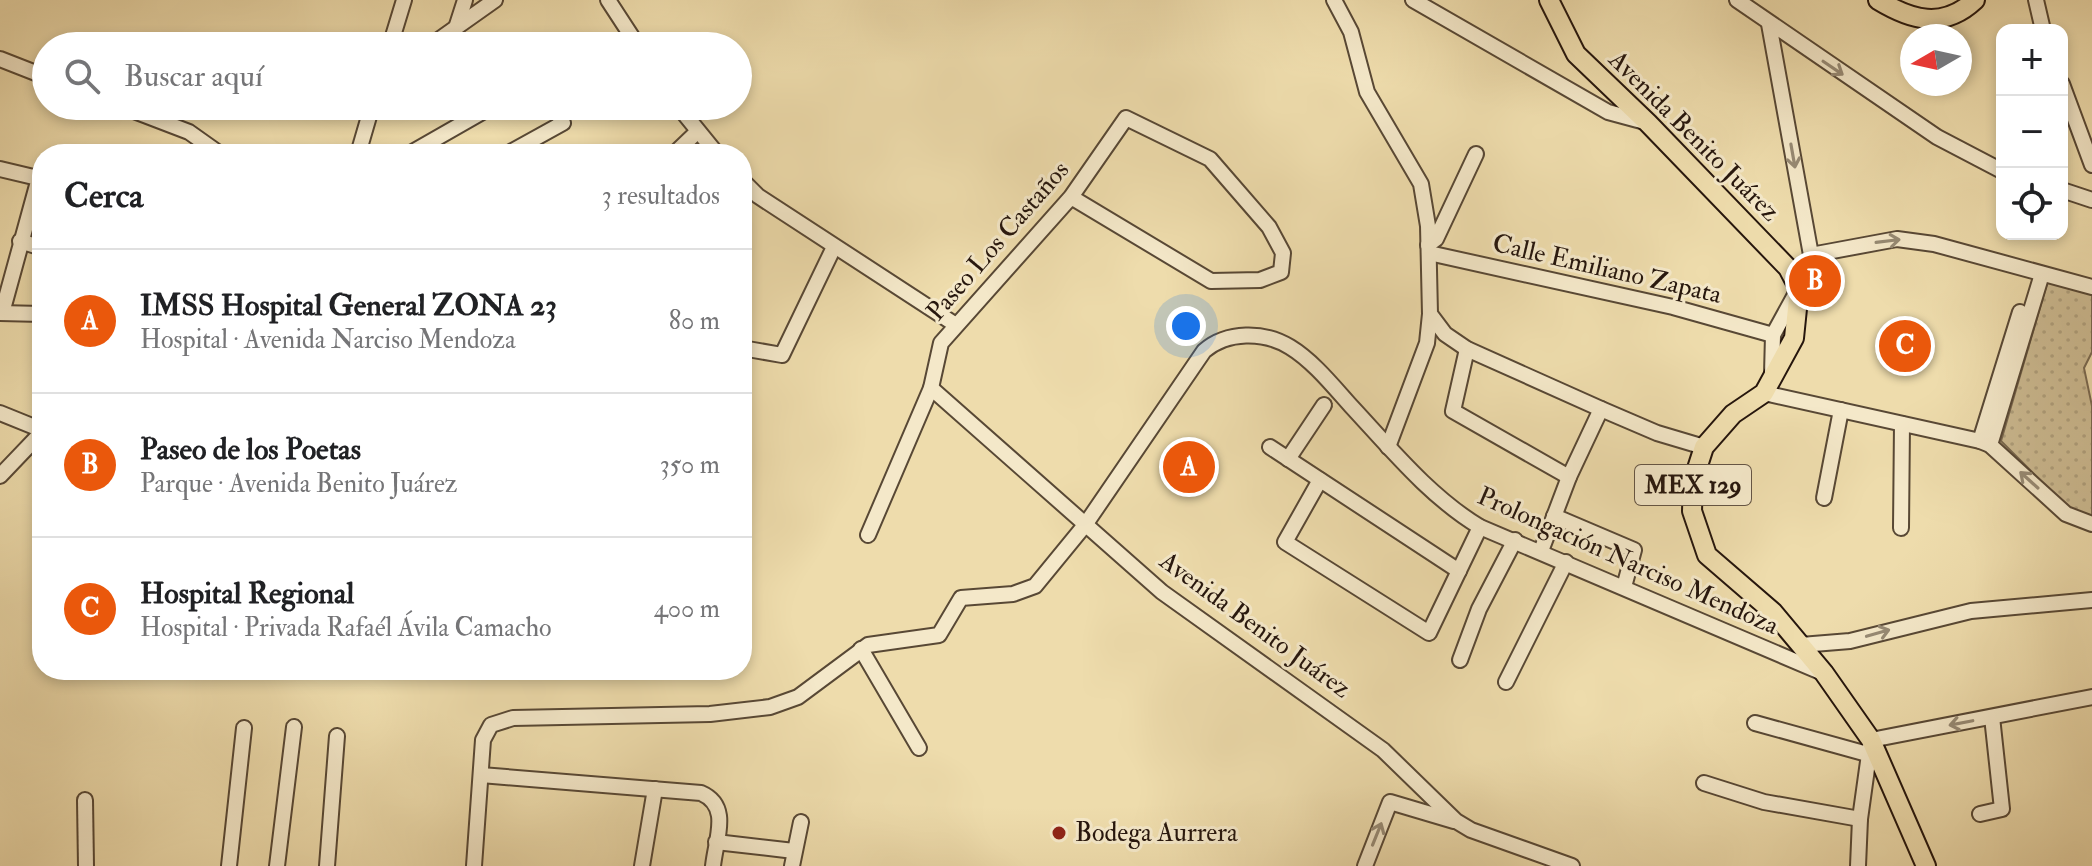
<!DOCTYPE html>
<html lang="es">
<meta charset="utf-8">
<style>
body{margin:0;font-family:"IM FELL Double Pica",serif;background:#f2f2f2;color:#202124}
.controls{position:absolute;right:24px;top:24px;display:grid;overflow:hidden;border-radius:16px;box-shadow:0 4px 12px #0003}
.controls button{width:72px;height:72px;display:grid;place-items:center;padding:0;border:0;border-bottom:2px solid #e0e0e0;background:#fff;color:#202124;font:40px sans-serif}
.compass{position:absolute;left:1900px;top:24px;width:72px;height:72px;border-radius:50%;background:#fff;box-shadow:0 4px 12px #0003;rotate:261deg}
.you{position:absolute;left:1186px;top:326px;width:28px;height:28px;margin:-20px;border:6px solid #fff;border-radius:50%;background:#1a73e8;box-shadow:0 0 0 12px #1a73e833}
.badge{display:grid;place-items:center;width:52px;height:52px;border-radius:50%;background:#ea580c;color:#fff;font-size:26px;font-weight:700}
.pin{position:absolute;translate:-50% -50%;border:4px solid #fff;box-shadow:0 2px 8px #0006}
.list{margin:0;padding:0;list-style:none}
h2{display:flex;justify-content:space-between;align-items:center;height:104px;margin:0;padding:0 32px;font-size:34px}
h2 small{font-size:26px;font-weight:400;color:#757577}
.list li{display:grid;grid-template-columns:52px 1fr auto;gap:24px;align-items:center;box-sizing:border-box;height:144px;padding:0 32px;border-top:2px solid #e0e0e0}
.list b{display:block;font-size:30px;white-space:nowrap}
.list p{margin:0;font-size:26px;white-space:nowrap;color:#757577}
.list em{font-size:26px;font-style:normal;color:#757577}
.icon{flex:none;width:44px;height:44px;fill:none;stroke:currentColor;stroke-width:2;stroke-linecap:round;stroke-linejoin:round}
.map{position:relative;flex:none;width:2092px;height:866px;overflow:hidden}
.search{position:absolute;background:#fff;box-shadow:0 4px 12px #0003;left:32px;top:32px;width:720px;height:88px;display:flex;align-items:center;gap:20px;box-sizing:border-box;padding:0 28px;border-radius:44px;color:#757577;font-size:30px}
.panel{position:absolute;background:#fff;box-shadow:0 4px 12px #0003;left:32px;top:144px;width:720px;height:536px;border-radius:32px}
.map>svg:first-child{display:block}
.green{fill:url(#green-dots);stroke:#79684f;stroke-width:2}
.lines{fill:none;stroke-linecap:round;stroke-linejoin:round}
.minor-casing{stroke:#584835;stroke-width:18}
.major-casing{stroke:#26160d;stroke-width:22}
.minor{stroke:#f4e8c9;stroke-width:14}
.major{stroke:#eedcac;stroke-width:18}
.oneway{stroke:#978a74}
.poi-dot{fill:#8f2418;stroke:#f4e8c9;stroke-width:3}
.labels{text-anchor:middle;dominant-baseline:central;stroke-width:6;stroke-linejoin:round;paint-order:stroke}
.shield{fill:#f4e8c9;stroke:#645545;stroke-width:2}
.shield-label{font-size:24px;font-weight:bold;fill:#26160d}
.street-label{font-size:26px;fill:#26160d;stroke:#f4e8c9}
.poi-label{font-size:26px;fill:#26160d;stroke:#f4e8c9;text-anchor:start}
</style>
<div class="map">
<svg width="2092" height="866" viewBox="0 0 2092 866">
<defs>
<pattern id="green-dots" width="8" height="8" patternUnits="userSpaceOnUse" patternTransform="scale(2)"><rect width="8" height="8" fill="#ccba91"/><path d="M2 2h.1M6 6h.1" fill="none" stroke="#af9f7c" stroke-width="1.8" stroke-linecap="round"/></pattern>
</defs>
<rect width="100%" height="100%" fill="#eedcac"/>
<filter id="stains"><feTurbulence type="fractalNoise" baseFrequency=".0025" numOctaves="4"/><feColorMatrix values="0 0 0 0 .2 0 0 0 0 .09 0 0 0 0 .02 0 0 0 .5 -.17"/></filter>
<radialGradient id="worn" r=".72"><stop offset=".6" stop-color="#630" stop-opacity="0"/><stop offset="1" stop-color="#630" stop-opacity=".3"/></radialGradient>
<g class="green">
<polygon points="1801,264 1830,267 1813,295"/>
<polygon points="2049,277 2092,290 2092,352 2084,368 2092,406 2092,520 2070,510 2001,441"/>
</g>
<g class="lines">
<defs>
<g id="minor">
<polyline points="608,0 638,46"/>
<polyline points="1334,0 1351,32 1367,92 1421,184 1428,226 1430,314 1445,334 1467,349 1601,409 1657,433 1704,447"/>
<polyline points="1413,0 1608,112 1645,122"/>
<polyline points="1737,0 1937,137 2002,171"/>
<polyline points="2036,0 2043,30"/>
<polyline points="1769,24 1811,255 1897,239 1934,244 2092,287"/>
<polyline points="457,25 465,0"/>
<polyline points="390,46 404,0"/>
<polyline points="430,46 495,0"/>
<polyline points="0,59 46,77"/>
<polyline points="2062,84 2092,165"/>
<polyline points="121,106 189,132 220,154"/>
<polyline points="678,106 717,154"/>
<polyline points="358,154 372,106"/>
<polyline points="409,154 493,106"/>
<polyline points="507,154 563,123 553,106"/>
<polyline points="674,154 697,132"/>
<polyline points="0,169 42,179"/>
<polyline points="742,180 758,196 956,325"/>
<polyline points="2062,190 2092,200"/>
<polyline points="20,241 42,248"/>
<polyline points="1428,245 1436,239 1476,154"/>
<polyline points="1429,253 1673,307 1773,335"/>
<polyline points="0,313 42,314"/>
<polyline points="2,313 39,178"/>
<polyline points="742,348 782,355 834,247"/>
<polyline points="1467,349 1453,411 1569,477"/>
<polyline points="1772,374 1773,335 1796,293"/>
<polyline points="931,388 1162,592 1383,750 1456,821 1471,830 1572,866"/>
<polyline points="1764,393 1980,441 1990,445 2066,514 2092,524"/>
<polyline points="0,413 42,430"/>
<polyline points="1980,441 2020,312"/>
<polyline points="1990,445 2042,274"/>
<polyline points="1270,447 1459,571"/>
<polyline points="1388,447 1427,343 1430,314"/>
<polyline points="1288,459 1324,405"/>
<polyline points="0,476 42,432"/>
<polyline points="1320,480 1285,542 1429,633 1480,527"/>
<polyline points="1824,498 1841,410"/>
<polyline points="1554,516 1634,550 1624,587"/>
<polyline points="1901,528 1902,424"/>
<polyline points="868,535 931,388 941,343 1071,197 1126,118 1210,159 1269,227 1283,253 1281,272 1260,280 1211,281 1071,197"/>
<polyline points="1541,551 1569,477 1601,409"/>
<polyline points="1801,645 1850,641 1971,611 2092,600"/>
<polyline points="861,649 919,748"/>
<polyline points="1460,660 1479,609 1515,540"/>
<polyline points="1506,682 1566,562"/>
<polyline points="1755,723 1878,757"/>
<path d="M481,775L701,793C731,806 716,838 713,866"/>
<polyline points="1704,783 1764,802 1860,819"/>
<polyline points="85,800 86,866"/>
<polyline points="1980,814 2002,809 1992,717"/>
<polyline points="716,842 794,851"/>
<polyline points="229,866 244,728"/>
<polyline points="277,866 294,727"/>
<polyline points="327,866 337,736"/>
<path d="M474,866L483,740L491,725L513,718L710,714L770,707L798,697L868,645L939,635L961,598L1013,594L1035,586L1085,525L1204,351C1227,331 1264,331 1290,347C1313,361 1333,386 1351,406C1391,449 1430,497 1480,527L1823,673"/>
<polyline points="642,866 655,789"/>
<polyline points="792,866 801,822"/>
<polyline points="1365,866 1390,802 1454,821"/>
<polyline points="1858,866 1860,819 1871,740 2092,697"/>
</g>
<g id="major">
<polyline points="1549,0 1576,54 1648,123 1788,268 1799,289 1794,338 1764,393 1733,414 1704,447 1693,481 1692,511 1707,555 1773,612 1824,673 1871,740 1926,866"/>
<path d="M1878,0C1911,20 1943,30 1975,0"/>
</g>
</defs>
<use href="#minor" class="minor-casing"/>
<use href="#major" class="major-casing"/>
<use href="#minor" class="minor"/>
<use href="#major" class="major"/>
</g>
<defs><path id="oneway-shaft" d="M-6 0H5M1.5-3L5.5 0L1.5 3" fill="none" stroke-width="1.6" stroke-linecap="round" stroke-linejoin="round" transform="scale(2)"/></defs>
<g class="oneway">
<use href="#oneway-shaft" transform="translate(1833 68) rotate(34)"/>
<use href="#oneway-shaft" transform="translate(1793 156) rotate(80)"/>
<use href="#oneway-shaft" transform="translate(1888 241) rotate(-7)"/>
<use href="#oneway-shaft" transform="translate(2029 480) rotate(-138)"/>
<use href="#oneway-shaft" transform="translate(1878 633) rotate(-16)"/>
<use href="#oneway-shaft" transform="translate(1961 723) rotate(169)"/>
<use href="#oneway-shaft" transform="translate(1377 834) rotate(-68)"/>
</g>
<circle class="poi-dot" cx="1059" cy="833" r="8"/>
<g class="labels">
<rect class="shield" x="1635" y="465" width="116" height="40" rx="6"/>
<g class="shield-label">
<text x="1693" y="485">MEX 129</text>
</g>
<g class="street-label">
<text transform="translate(1694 136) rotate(45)">Avenida Benito Juárez</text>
<text transform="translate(998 241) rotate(-49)">Paseo Los Castaños</text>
<text transform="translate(1607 269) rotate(13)">Calle Emiliano Zapata</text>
<text transform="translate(1628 561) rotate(24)">Prolongación Narciso Mendoza</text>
<text transform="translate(1255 625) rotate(36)">Avenida Benito Juárez</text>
</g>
<g class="poi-label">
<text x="1075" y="833">Bodega Aurrera</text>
</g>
</g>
<rect width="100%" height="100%" filter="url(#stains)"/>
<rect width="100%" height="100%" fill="url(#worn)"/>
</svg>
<div class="controls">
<button>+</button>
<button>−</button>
<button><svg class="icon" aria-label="locate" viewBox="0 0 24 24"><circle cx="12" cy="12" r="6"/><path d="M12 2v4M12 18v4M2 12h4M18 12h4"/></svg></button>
</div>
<svg class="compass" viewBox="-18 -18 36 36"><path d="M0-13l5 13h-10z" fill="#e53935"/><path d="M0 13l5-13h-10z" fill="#757577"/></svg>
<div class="you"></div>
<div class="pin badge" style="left:1189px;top:467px">A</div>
<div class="pin badge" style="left:1815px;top:281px">B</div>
<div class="pin badge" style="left:1905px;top:346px">C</div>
<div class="search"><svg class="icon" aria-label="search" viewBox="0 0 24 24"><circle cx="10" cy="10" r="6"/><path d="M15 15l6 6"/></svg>Buscar aquí</div>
<section class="panel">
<h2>Cerca<small>3 resultados</small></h2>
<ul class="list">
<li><span class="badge">A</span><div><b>IMSS Hospital General ZONA 23</b><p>Hospital · Avenida Narciso Mendoza</p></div><em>80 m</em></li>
<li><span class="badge">B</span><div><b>Paseo de los Poetas</b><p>Parque · Avenida Benito Juárez</p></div><em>350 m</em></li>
<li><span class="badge">C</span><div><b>Hospital Regional</b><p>Hospital · Privada Rafaél Ávila Camacho</p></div><em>400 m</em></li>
</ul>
</section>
</div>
